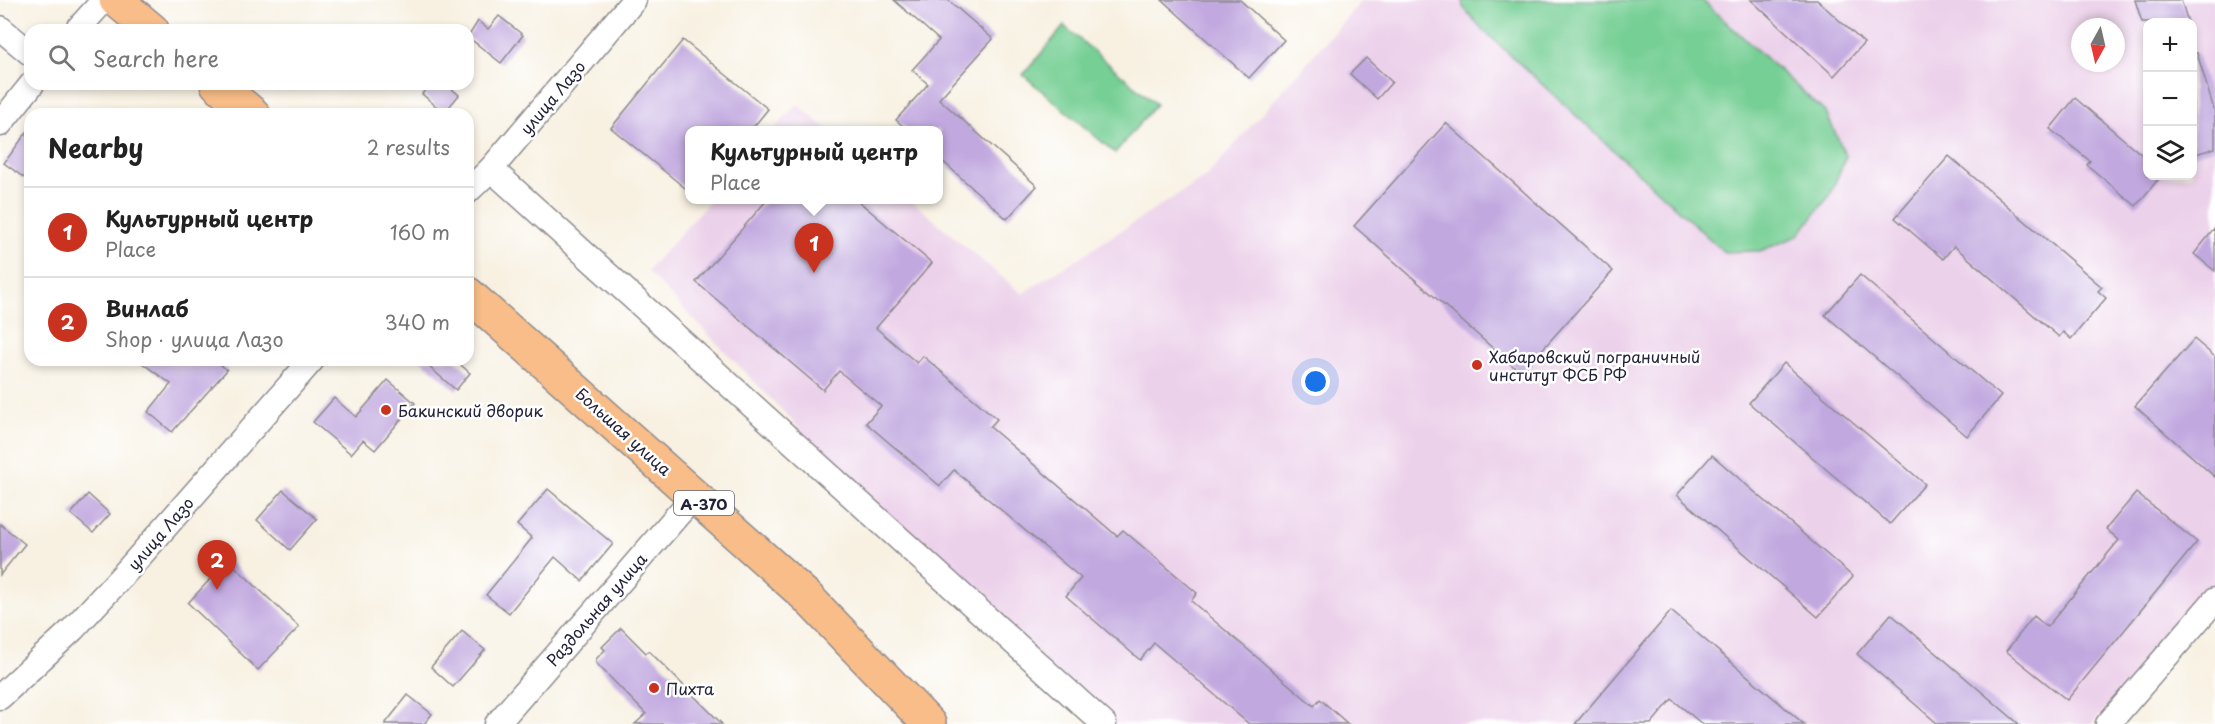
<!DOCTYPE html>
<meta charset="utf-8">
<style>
body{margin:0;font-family:"Playpen Sans",sans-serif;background:#f2f2f2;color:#222}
.controls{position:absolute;right:18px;top:18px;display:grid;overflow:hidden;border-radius:12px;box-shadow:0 3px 9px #0003}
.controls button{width:54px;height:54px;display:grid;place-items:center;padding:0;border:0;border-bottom:2px solid #e0e0e0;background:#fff;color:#222;font:30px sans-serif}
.compass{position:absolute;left:2071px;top:18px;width:54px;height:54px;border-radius:50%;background:#fff;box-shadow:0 3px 9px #0003;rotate:188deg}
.you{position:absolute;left:1316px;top:382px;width:21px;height:21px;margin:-15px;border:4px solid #fff;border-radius:50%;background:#1a73e8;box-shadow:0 0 0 9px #1a73e833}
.badge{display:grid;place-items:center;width:39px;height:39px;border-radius:50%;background:#c8321e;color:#fff;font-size:20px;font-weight:700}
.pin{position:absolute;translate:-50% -50px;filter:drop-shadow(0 2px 3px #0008)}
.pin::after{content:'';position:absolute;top:32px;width:21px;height:18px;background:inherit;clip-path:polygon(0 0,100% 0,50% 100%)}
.popup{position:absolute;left:685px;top:126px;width:258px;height:78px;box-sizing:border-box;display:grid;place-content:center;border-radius:12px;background:#fff;filter:drop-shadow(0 2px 4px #0005);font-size:20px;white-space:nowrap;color:#767676}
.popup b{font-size:22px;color:#222}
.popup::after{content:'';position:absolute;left:50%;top:100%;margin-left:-12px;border:12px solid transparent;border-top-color:#fff}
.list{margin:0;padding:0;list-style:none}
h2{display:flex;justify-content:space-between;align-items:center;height:78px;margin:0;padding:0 24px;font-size:26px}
h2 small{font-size:20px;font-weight:400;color:#767676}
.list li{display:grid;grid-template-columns:39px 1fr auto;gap:18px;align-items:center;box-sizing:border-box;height:90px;padding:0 24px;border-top:2px solid #e0e0e0}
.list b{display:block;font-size:22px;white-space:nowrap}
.list p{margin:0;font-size:20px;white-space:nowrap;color:#767676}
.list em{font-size:20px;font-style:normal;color:#767676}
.icon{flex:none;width:33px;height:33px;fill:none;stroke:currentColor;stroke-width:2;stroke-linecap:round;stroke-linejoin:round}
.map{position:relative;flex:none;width:2215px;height:724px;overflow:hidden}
.search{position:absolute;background:#fff;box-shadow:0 3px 9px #0003;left:24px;top:24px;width:450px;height:66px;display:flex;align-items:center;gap:15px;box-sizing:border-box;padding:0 21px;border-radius:18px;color:#767676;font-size:22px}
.panel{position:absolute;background:#fff;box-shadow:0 3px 9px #0003;left:24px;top:108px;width:450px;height:258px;border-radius:18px}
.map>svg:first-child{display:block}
.built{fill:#ecd1ea;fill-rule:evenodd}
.green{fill:#76cf94;stroke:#4c7868;stroke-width:1.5}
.building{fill:#c1a8df}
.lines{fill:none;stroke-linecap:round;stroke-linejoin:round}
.street-casing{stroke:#8d8a8e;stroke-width:27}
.highway-casing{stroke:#8d8a8e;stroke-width:36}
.street{stroke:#fff;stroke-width:24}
.highway{stroke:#f8bd88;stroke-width:33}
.poi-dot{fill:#c8321e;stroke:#fff;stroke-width:2}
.labels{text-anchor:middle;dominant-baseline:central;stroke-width:5;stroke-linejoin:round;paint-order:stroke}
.shield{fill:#fff;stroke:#646476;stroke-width:1.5}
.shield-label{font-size:15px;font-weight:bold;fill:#22223b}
.street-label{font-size:16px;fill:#22223b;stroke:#fff}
.poi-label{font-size:16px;fill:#22223b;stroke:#fff;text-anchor:start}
</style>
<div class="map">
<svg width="2215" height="724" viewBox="0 0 2215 724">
<rect width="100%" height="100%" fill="#fff"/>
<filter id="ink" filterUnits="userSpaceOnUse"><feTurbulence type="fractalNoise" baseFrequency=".0167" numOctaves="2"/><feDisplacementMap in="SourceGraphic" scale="12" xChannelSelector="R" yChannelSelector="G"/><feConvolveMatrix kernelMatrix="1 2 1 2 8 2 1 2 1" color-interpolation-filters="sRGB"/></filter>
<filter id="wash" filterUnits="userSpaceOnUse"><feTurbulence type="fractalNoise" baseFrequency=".008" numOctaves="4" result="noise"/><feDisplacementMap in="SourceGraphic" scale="24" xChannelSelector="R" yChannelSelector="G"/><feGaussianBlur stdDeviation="1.35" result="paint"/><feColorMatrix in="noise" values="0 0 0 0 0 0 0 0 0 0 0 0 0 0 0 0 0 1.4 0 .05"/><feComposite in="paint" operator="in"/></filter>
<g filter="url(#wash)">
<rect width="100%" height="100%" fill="#f8f1e2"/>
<g class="built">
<path d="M1362,0H2215V586L2092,724H1113L930,563L647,271L711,200H910L1022,294L1207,176ZM2148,22H2192V176H2148ZM2080,27H2116V63H2080Z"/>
<polygon points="797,104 828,130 773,130"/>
</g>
<g class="green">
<polygon points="1462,0 1702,0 1826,113 1846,156 1830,195 1798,236 1760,251 1724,252 1481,28 1463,7"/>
<polygon points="1064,26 1156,104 1115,153 1023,75"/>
</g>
<g id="blocks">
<g class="building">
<polygon points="894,0 948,0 993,39 939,99 1037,186 1007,219 939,158 939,130 908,130 896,120 928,84 912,70 939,40"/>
<polygon points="1162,0 1240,0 1284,40 1249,78"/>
<polygon points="1751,0 1817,0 1864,43 1834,76"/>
<polygon points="2135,0 2181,0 2188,22 2142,22"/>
<polygon points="499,16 523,35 501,63 468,37 478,21 488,29"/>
<polygon points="683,40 768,109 751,130 690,130 690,192 611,128"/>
<polygon points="2197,53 2215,113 2215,148 2193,155 2193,54"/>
<polygon points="1366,58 1392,82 1377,99 1350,74"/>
<polygon points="430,84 446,84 459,95 444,113 422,94"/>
<polygon points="2075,98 2148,160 2148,176 2161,176 2136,206 2087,165 2090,161 2050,129"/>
<polygon points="1446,123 1613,271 1521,373 1354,226"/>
<polygon points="30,128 30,182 4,163"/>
<polygon points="1949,156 2102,287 2098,291 2106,298 2071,339 2063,332 2059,337 1954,246 1943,259 1895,218"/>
<polygon points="767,200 857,200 932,263 876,328 917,363 923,356 997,419 990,427 1117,536 1123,530 1197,593 1191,601 1314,706 1320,699 1348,724 1249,724 1154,643 1140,660 1066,596 1081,578 954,470 940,486 866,423 881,406 839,371 823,390 696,282"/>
<polygon points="2215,228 2215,271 2194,254"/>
<polygon points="1860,275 2001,396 1967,436 1825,315"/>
<polygon points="2194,339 2215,357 2215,477 2135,406"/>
<polygon points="138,360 215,360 227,370 172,432 148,412 171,384"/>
<polygon points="421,360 455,360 470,373 456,390"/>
<polygon points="1784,363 1925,484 1890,524 1749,403"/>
<polygon points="388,380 415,403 375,450 363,440 351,454 313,422 334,398 356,417"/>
<polygon points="1712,455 1853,577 1818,617 1677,495"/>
<polygon points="548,489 613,544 582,581 555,557 509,613 486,595 532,538 517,525"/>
<polygon points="283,490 317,519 290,550 257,520"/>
<polygon points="2136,493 2197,542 2067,700 2006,651 2034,616 2047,627 2119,540 2106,529"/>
<polygon points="88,494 110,514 93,533 71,514"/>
<polygon points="0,524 25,544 0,575"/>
<polygon points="228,560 299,627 258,670 188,603"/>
<polygon points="1671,611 1804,724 1702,724 1672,699 1651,724 1575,724"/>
<polygon points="1891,614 2019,724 1938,724 1857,654"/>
<polygon points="621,628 646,653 649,651 722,724 635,724 646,714 596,663 596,659 605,650 602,647"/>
<polygon points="462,631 485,650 453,687 431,667"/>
<polygon points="408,695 432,714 424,724 385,724"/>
</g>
</g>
</g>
<g filter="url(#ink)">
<use href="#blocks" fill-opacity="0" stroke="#8d8a8e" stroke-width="1.5"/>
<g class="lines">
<defs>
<g id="street">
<polyline points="0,28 30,53"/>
<polyline points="77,30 104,0"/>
<polyline points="0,124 32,84"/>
<polyline points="491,169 1104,724"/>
<polyline points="468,191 491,169 634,0"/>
<polyline points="0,697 73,629 124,574 312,360"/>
<polyline points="497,724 695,495"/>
<polyline points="2108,724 2215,600"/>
</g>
<g id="highway">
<polyline points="116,0 152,30"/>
<polyline points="217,84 253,114"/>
<polyline points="468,294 806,596 929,724"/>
</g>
</defs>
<use href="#street" class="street-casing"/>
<use href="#highway" class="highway-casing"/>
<use href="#street" class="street"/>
<use href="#highway" class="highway"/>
</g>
</g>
<g class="poi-dot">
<circle cx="1477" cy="365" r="6"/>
<circle cx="386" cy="410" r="6"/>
<circle cx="654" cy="688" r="6"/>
</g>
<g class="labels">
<rect class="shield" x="674" y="491" width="60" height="24" rx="4.5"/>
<g class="shield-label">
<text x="704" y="503">А-370</text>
</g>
<g class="street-label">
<text transform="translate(552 97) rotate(-50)">улица Лазо</text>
<text transform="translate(624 431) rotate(42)">Большая улица</text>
<text transform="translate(160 533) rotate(-49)">улица Лазо</text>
<text transform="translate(596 609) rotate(-49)">Раздольная улица</text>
</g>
<g class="poi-label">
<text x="1489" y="356">Хабаровский пограничный<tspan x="1489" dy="18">институт ФСБ РФ</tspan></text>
<text x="398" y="410">Бакинский дворик</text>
<text x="666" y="688">Пихта</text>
</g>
</g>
</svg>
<div class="controls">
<button>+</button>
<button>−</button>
<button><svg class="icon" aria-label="layers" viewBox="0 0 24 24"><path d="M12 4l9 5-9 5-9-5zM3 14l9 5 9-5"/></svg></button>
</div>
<svg class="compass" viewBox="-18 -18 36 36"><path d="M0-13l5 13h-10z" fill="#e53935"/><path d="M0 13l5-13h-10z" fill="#767676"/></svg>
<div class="you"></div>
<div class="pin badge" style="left:814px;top:273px">1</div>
<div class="popup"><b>Культурный центр</b>Place</div>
<div class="pin badge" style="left:217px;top:590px">2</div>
<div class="search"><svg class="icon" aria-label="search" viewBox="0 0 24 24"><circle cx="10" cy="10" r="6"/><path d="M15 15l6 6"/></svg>Search here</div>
<section class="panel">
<h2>Nearby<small>2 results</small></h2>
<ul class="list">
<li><span class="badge">1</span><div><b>Культурный центр</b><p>Place</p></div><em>160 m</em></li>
<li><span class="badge">2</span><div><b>Винлаб</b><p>Shop · улица Лазо</p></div><em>340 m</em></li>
</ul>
</section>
</div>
